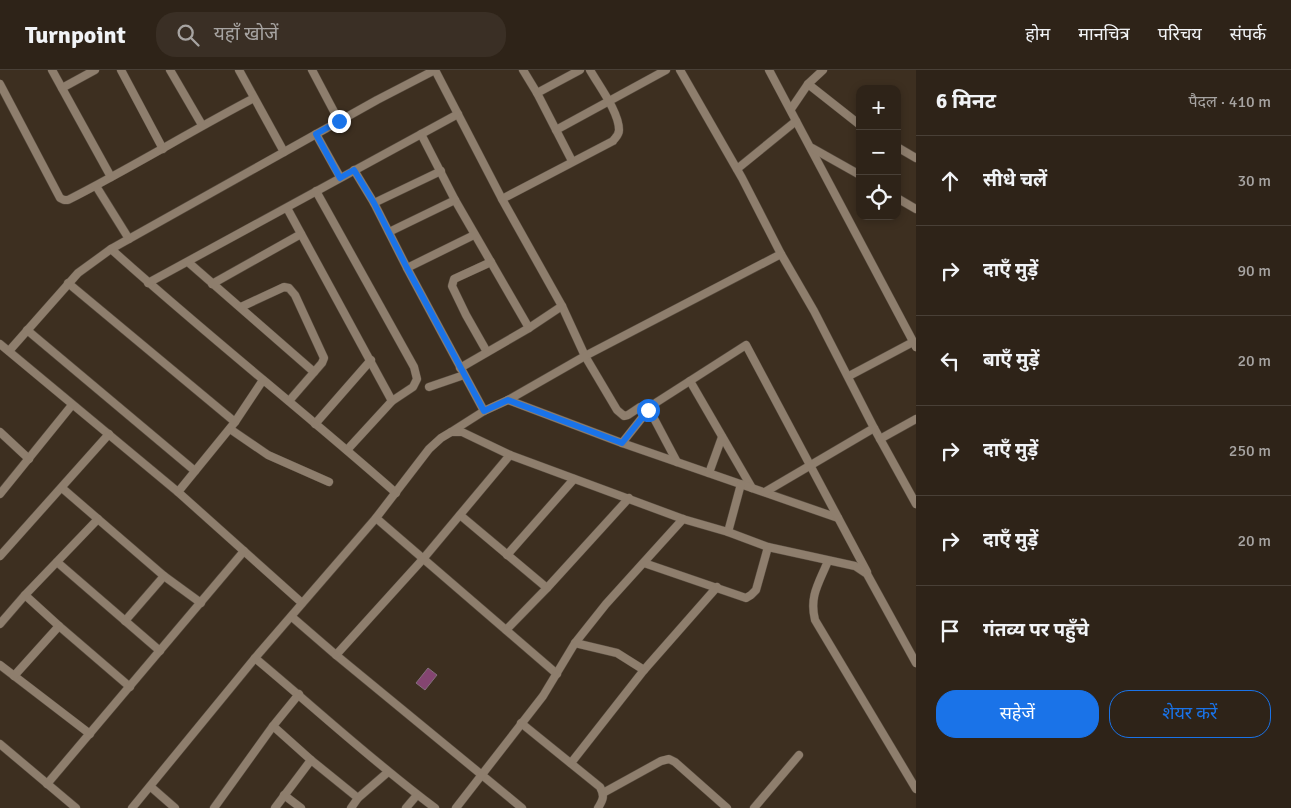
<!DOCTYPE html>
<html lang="hi">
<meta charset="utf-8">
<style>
body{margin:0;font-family:Signika,"Noto Sans Devanagari",sans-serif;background:#3a2f25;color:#f1f3f6}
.controls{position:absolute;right:15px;top:15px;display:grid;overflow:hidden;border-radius:10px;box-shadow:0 2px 8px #0003}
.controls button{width:45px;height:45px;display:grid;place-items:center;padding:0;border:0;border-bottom:1px solid #494037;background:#2e2318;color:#f1f3f6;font:25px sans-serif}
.stop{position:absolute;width:15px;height:15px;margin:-11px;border:4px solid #1a73e8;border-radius:50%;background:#fff}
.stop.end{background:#1a73e8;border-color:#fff;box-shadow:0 1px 5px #0008}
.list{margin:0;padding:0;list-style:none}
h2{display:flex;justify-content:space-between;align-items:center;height:65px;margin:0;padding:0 20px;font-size:21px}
h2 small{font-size:16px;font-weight:400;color:#a7a4a2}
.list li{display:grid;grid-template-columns:32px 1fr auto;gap:15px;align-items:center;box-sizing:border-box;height:90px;padding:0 20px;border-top:1px solid #494037}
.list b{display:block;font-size:19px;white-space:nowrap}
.list em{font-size:16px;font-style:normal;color:#a7a4a2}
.actions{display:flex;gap:10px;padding:15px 20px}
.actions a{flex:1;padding:11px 0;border:1px solid #1a73e8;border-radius:20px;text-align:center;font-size:18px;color:#1a73e8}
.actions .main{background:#1a73e8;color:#fff}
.icon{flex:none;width:28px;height:28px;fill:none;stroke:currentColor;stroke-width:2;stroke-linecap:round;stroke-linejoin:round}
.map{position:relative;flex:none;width:916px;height:738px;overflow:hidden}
header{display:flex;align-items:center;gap:30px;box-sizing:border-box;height:70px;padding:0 25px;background:#2e2318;border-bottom:1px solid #494037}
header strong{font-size:24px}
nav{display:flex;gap:28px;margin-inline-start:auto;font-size:18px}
.search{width:350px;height:45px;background:#3a2f25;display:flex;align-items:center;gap:12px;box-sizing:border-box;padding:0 18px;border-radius:20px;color:#a7a4a2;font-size:19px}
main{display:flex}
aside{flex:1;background:#2e2318}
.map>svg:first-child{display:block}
.building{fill:#844571;stroke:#836f7c}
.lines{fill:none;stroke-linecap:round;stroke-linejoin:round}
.street-casing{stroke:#574b3e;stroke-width:9}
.street{stroke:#8e7e6d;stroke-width:8}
.route{stroke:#1a73e8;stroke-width:6}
</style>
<header>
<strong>Turnpoint</strong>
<div class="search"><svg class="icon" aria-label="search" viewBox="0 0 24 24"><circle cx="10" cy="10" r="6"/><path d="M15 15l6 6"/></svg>यहाँ खोजें</div>
<nav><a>होम</a><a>मानचित्र</a><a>परिचय</a><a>संपर्क</a></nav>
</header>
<main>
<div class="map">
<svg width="916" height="738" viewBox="0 0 916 738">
<rect width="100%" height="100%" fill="#3d2f20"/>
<polygon class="building" points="428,598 437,605 425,620 416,613"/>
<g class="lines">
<defs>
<g id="street">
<polyline points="52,0 111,107"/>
<polyline points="121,0 163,79"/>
<polyline points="170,0 202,55"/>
<polyline points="239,0 284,82"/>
<polyline points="312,0 339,51"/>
<polyline points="435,0 502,129 562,236 585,286 617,340 624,346 628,345 640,337 649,339 677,392"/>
<polyline points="523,0 537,23 572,91"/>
<polyline points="680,0 742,108 781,184 814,241 874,358 916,434"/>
<polyline points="769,0 916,277"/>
<path d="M0,14L60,128L64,130H68C131,98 191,61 254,28"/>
<polyline points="808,14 860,55"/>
<polyline points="62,18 95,0"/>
<polyline points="537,23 580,0"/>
<polyline points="791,39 808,14 823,0"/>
<polyline points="556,60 666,0"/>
<polyline points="316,64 340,107"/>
<polyline points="421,64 455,130 529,258"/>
<polyline points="897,77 916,88"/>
<polyline points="812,78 860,105"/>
<polyline points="737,99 796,51"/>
<polyline points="354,100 374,133 407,198 484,341"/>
<polyline points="96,116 129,169"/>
<polyline points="316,121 414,297 417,309 413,317 392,331 347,380"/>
<polyline points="897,128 916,139"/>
<path d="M502,129L613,71C616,67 619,65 619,60C619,42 599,16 590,0"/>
<polyline points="374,133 441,101"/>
<polyline points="287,138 392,331"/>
<polyline points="389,162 455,130"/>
<path d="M111,179C204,263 302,340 396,423"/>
<polyline points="188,192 314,302"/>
<polyline points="407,198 474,165"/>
<polyline points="68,213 235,352"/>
<polyline points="148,213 458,44"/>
<polyline points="212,214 301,164"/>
<polyline points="241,237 284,217 289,218 295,225 324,288 322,293 289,331"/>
<polyline points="27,260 195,401"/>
<polyline points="0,274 178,422 302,533"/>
<polyline points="9,281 78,203 111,179 377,30 435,0"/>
<polyline points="487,282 466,245 452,216 454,209 491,192"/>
<polyline points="460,298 529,258 562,236"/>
<polyline points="849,306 913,272"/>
<polyline points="690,311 752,418"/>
<polyline points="429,317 464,305"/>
<polyline points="508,330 622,373 838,448"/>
<polyline points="315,354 371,290"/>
<polyline points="230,359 268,385 329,412"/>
<polyline points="0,362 29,389"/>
<polyline points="451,362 484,341 508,330 585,286 781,184"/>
<polyline points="880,369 916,349"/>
<polyline points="622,373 649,339 657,332 746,275 867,502"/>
<polyline points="709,403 722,367"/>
<polyline points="62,418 164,506 201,533"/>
<polyline points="178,422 235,352 263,310"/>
<polyline points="765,422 874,358"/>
<polyline points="0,424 72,335"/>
<polyline points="460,445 547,518"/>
<polyline points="376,448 557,604"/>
<polyline points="728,462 741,414"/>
<polyline points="507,485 574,409"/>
<polyline points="0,486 109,364"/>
<path d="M828,491C819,513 809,526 815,550L916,719"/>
<polyline points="57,492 160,581"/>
<polyline points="644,493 746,528 751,525 756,520 768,477"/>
<polyline points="25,525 59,556 130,617"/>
<polyline points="292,547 336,585 522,738"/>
<polyline points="125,551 164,506"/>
<polyline points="0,554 25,525 98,449"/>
<polyline points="506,560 547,518 629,428"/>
<polyline points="575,573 617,583 644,600"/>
<polyline points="336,585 423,489 510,385"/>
<path d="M255,588C315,638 372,691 435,738"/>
<polyline points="0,595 90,664"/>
<polyline points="14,606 59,556"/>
<path d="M521,653L600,717C605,726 603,730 598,738"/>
<polyline points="273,656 311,690 358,728"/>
<polyline points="0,674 76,738"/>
<polyline points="571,693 644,600 717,517"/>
<polyline points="47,714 244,481"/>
<polyline points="151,717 175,738"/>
<polyline points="603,723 661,691 669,689 675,692 727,738"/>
<polyline points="284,725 301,738"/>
<polyline points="132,738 255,588 376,448 429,379 441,368 451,362 462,362 510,385 683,449 728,462 768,477 855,496 867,504 916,593"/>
<polyline points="214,738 273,656 299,624"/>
<polyline points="275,738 311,690"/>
<polyline points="351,738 358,728 388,702"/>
<polyline points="406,738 417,725"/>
<polyline points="456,738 543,626 575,573 606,534 683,449"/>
<polyline points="754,738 799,685"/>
</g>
</defs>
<use href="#street" class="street-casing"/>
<use href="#street" class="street"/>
</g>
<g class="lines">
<polyline class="route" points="339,51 316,64 340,108 354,100 374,133 407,198 484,341 508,330 622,373 648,340"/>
</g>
</svg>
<div class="controls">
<button>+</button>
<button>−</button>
<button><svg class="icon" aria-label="locate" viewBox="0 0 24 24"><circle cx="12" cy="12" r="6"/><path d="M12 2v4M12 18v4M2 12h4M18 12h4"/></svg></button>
</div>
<div class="stop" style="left:648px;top:340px"></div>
<div class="stop end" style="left:339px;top:51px"></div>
</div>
<aside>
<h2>6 मिनट<small>पैदल · 410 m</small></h2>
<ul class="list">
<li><svg class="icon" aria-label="ahead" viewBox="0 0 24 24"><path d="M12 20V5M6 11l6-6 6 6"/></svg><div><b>सीधे चलें</b></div><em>30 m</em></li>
<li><svg class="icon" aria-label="right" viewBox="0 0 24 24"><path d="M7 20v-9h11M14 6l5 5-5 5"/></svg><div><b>दाएँ मुड़ें</b></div><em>90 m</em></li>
<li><svg class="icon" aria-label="left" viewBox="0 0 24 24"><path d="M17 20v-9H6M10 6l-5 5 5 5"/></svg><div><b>बाएँ मुड़ें</b></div><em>20 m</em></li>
<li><svg class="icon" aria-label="right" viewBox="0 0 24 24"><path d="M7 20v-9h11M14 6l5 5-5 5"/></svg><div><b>दाएँ मुड़ें</b></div><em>250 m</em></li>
<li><svg class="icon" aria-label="right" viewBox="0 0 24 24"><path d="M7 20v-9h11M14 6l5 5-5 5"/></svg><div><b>दाएँ मुड़ें</b></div><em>20 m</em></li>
<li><svg class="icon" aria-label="arrive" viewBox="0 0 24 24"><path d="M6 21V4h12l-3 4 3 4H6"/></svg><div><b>गंतव्य पर पहुँचे</b></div></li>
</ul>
<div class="actions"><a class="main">सहेजें</a><a>शेयर करें</a></div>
</aside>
</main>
